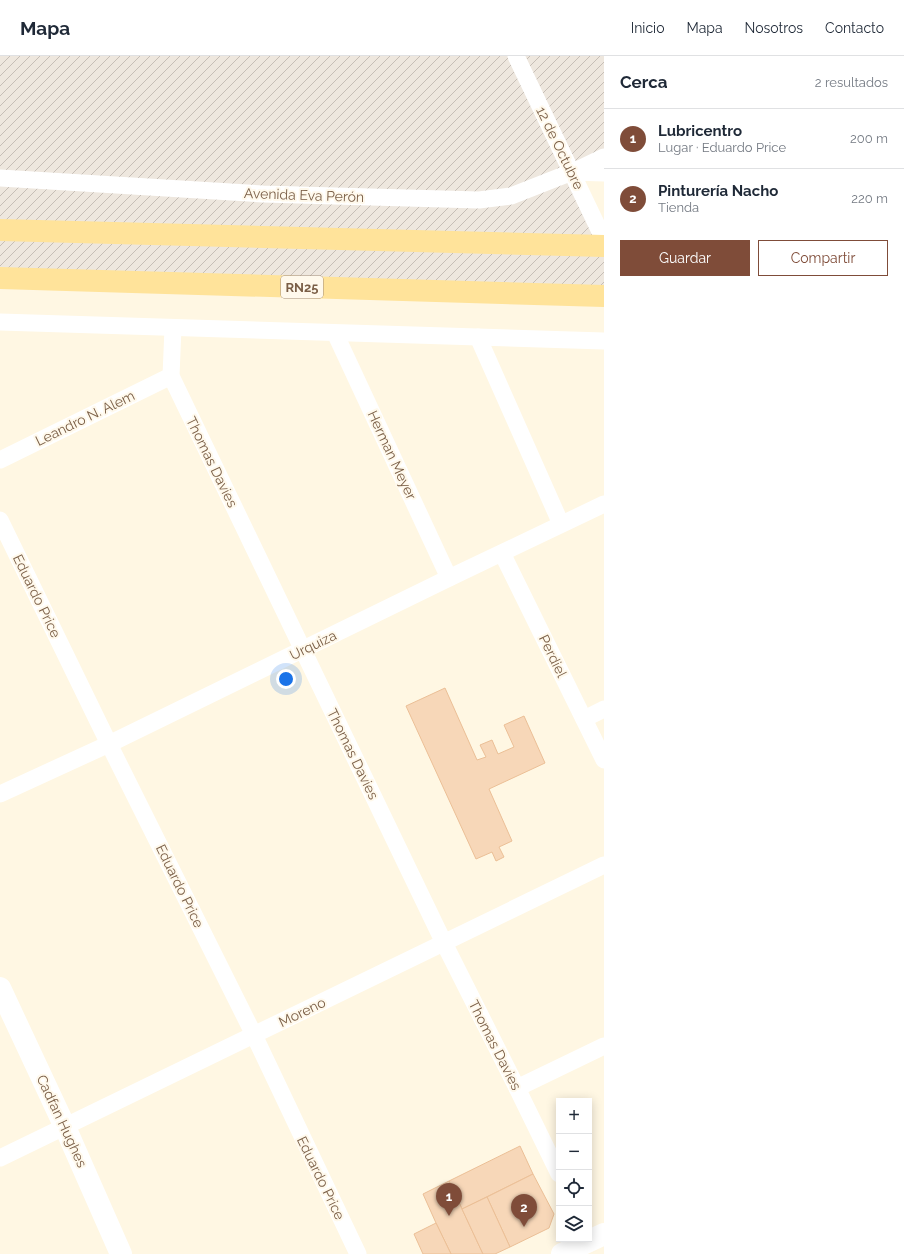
<!DOCTYPE html>
<html lang="es">
<meta charset="utf-8">
<style>
body{margin:0;font-family:Raleway,sans-serif;background:#f2f2f3;color:#1f2937}
.controls{position:absolute;right:12px;bottom:12px;display:grid;overflow:hidden;border-radius:0px;box-shadow:0 2px 10px #0003}
.controls button{width:36px;height:36px;display:grid;place-items:center;padding:0;border:0;border-bottom:1px solid #e0e1e3;background:#fff;color:#1f2937;font:20px sans-serif}
.you{position:absolute;left:286px;top:623px;width:14px;height:14px;margin:-10px;border:3px solid #fff;border-radius:50%;background:#1a73e8;box-shadow:0 0 0 6px #1a73e833}
.badge{display:grid;place-items:center;width:26px;height:26px;border-radius:50%;background:#7f4c39;color:#fff;font-size:13px;font-weight:700}
.pin{position:absolute;translate:-50% -33px;filter:drop-shadow(0 1px 2px #0008)}
.pin::after{content:'';position:absolute;top:21px;width:14px;height:12px;background:inherit;clip-path:polygon(0 0,100% 0,50% 100%)}
.list{margin:0;padding:0;list-style:none}
h2{display:flex;justify-content:space-between;align-items:center;height:52px;margin:0;padding:0 16px;font-size:17px}
h2 small{font-size:13px;font-weight:400;color:#747a83}
.list li{display:grid;grid-template-columns:26px 1fr auto;gap:12px;align-items:center;box-sizing:border-box;height:60px;padding:0 16px;border-top:1px solid #e0e1e3}
.list b{display:block;font-size:15px;white-space:nowrap}
.list p{margin:0;font-size:13px;white-space:nowrap;color:#747a83}
.list em{font-size:13px;font-style:normal;color:#747a83}
.actions{display:flex;gap:8px;padding:12px 16px}
.actions a{flex:1;padding:9px 0;border:1px solid #7f4c39;border-radius:0px;text-align:center;font-size:14px;color:#7f4c39}
.actions .main{background:#7f4c39;color:#fff}
.icon{flex:none;width:22px;height:22px;fill:none;stroke:currentColor;stroke-width:2;stroke-linecap:round;stroke-linejoin:round}
.map{position:relative;flex:none;width:604px;height:1198px;overflow:hidden}
header{display:flex;align-items:center;gap:24px;box-sizing:border-box;height:56px;padding:0 20px;background:#fff;border-bottom:1px solid #e0e1e3}
header strong{font-size:19px}
nav{display:flex;gap:22px;margin-inline-start:auto;font-size:14px}
main{display:flex}
aside{flex:1;background:#fff}
.map>svg:first-child{display:block}
.industrial{fill:url(#industrial-furrows)}
.building{fill:#f7d7b8;stroke:#ebbf96}
.lines{fill:none;stroke-linecap:round;stroke-linejoin:round}
.street{stroke:#fff;stroke-width:17}
.secondary{stroke:#fff;stroke-width:22}
.primary{stroke:#ffe39a;stroke-width:22}
.labels{text-anchor:middle;dominant-baseline:central;stroke-width:4;stroke-linejoin:round;paint-order:stroke}
.shield{fill:#fff9ec;stroke:#a28c78;stroke-width:1}
.shield-label{font-size:13px;font-weight:bold;fill:#7a5e46}
.street-label{font-size:14px;fill:#7a5e46;stroke:#fff9ec}
</style>
<header>
<strong>Mapa</strong>
<nav><a>Inicio</a><a>Mapa</a><a>Nosotros</a><a>Contacto</a></nav>
</header>
<main>
<div class="map">
<svg width="604" height="1198" viewBox="0 0 604 1198">
<defs>
<pattern id="industrial-furrows" width="10" height="10" patternUnits="userSpaceOnUse"><rect width="10" height="10" fill="#eee7de"/><path d="M-1 1l2-2M0 10L10 0M9 11l2-2" fill="none" stroke="#c6beb6"/></pattern>
</defs>
<rect width="100%" height="100%" fill="#fff7e3"/>
<polygon class="industrial" points="0,0 604,0 604,101 572,116 604,184 604,240 0,216"/>
<g class="building">
<polygon points="445,632 477,704 486,701 480,689 492,684 498,698 514,691 504,669 524,660 545,707 489,733 512,785 499,791 504,801 496,805 492,796 476,803 406,650"/>
<polygon points="520,1090 533,1118 462,1153 449,1125"/>
<polygon points="533,1118 554,1158 549,1172 510,1191 487,1141"/>
<polygon points="449,1125 462,1153 483,1198 451,1198 436,1167 423,1138"/>
<polygon points="487,1141 510,1191 495,1198 483,1198 462,1153"/>
<polygon points="436,1167 451,1198 423,1198 414,1178"/>
</g>
<g class="lines">
<g class="street">
<polyline points="516,0 604,184"/>
<polyline points="575,115 604,101"/>
<polyline points="0,122 263,138 479,144 511,140 572,116 604,117"/>
<polyline points="0,266 604,285"/>
<polyline points="173,272 171,320 444,887 517,1032 559,1118"/>
<polyline points="335,277 449,522"/>
<polyline points="478,281 561,468"/>
<polyline points="0,404 171,320"/>
<polyline points="0,464 109,688 254,979 358,1198"/>
<polyline points="502,497 604,704"/>
<polyline points="584,663 604,653"/>
<polyline points="0,738 109,688 449,522 604,448"/>
<polyline points="517,1032 604,990"/>
<polyline points="0,1102 604,809"/>
</g>
<g class="secondary">
<polyline points="0,932 65,1071 121,1198"/>
<polyline points="562,1198 604,1178"/>
</g>
<g class="primary">
<polyline points="0,174 604,190"/>
<polyline points="0,222 604,240"/>
</g>
</g>
<g class="labels">
<rect class="shield" x="281" y="220" width="42" height="22" rx="3"/>
<g class="shield-label">
<text x="302" y="231">RN25</text>
</g>
<g class="street-label">
<text transform="translate(560 92) rotate(64)">12 de Octubre</text>
<text transform="translate(304 139) rotate(2)">Avenida Eva Perón</text>
<text transform="translate(85 362) rotate(-26)">Leandro N. Alem</text>
<text transform="translate(392 399) rotate(65)">Herman Meyer</text>
<text transform="translate(212 406) rotate(64)">Thomas Davies</text>
<text transform="translate(37 540) rotate(64)">Eduardo Price</text>
<text transform="translate(313 589) rotate(-26)">Urquiza</text>
<text transform="translate(553 600) rotate(64)">Perdiel</text>
<text transform="translate(353 698) rotate(64)">Thomas Davies</text>
<text transform="translate(180 830) rotate(64)">Eduardo Price</text>
<text transform="translate(302 956) rotate(-26)">Moreno</text>
<text transform="translate(495 989) rotate(63)">Thomas Davies</text>
<text transform="translate(62 1065) rotate(65)">Cadfan Hughes</text>
<text transform="translate(321 1122) rotate(64)">Eduardo Price</text>
</g>
</g>
</svg>
<div class="controls">
<button>+</button>
<button>−</button>
<button><svg class="icon" aria-label="locate" viewBox="0 0 24 24"><circle cx="12" cy="12" r="6"/><path d="M12 2v4M12 18v4M2 12h4M18 12h4"/></svg></button>
<button><svg class="icon" aria-label="layers" viewBox="0 0 24 24"><path d="M12 4l9 5-9 5-9-5zM3 14l9 5 9-5"/></svg></button>
</div>
<div class="you"></div>
<div class="pin badge" style="left:449px;top:1160px">1</div>
<div class="pin badge" style="left:524px;top:1171px">2</div>
</div>
<aside>
<h2>Cerca<small>2 resultados</small></h2>
<ul class="list">
<li><span class="badge">1</span><div><b>Lubricentro</b><p>Lugar · Eduardo Price</p></div><em>200 m</em></li>
<li><span class="badge">2</span><div><b>Pinturería Nacho</b><p>Tienda</p></div><em>220 m</em></li>
</ul>
<div class="actions"><a class="main">Guardar</a><a>Compartir</a></div>
</aside>
</main>
